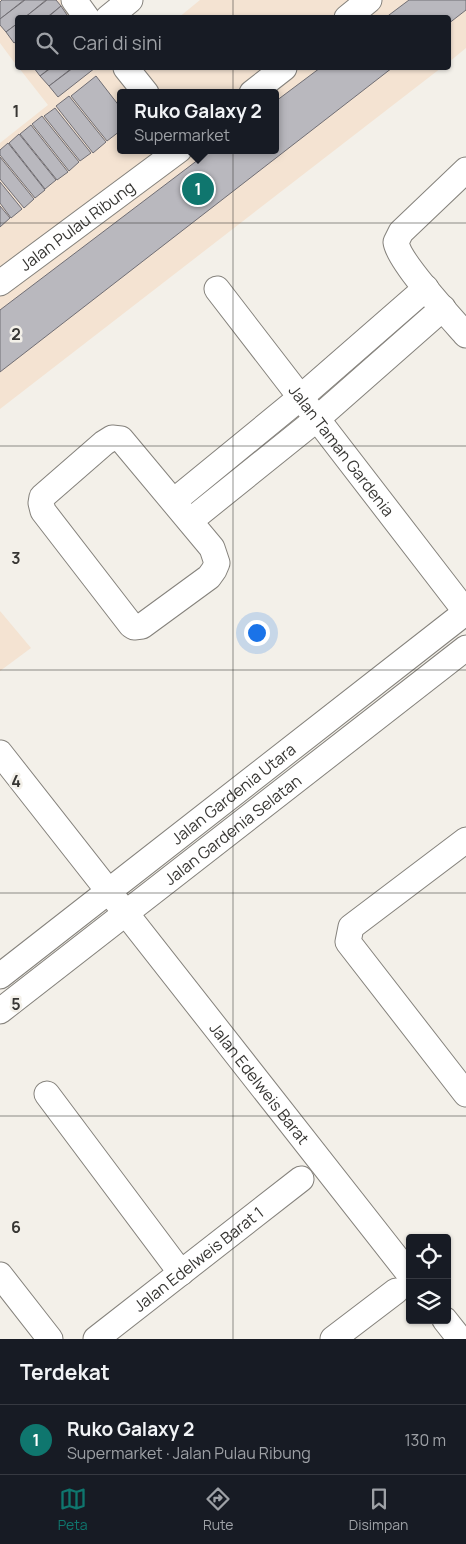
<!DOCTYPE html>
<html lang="id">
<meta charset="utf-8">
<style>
body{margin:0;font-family:Manrope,sans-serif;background:#242831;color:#f1f3f6}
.controls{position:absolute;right:15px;bottom:15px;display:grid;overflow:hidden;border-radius:5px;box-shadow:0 1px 4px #0004}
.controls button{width:45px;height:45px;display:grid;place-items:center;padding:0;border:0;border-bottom:1px solid #363941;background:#171b24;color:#f1f3f6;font:25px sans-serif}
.you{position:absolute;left:256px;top:632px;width:18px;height:18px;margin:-12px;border:4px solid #fff;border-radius:50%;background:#1a73e8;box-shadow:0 0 0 8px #1a73e833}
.badge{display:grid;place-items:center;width:32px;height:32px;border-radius:50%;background:#0f766e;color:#fff;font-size:16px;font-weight:700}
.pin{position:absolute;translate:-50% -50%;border:2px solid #fff;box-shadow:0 1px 5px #0006}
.popup{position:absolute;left:117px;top:89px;width:162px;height:65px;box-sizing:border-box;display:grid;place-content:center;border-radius:5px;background:#171b24;filter:drop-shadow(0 1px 4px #0005);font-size:16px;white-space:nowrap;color:#9ea1a6}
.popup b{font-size:19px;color:#f1f3f6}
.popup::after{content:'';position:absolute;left:50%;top:100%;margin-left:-10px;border:10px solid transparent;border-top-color:#171b24}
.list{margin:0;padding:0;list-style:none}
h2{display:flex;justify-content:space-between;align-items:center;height:65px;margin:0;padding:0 20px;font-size:21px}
h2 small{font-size:16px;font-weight:400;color:#9ea1a6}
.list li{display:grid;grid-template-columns:32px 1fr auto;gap:15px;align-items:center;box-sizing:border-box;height:70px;padding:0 20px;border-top:1px solid #363941}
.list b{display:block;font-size:19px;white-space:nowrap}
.list p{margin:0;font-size:16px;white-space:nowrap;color:#9ea1a6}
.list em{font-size:16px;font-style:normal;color:#9ea1a6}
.icon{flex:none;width:28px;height:28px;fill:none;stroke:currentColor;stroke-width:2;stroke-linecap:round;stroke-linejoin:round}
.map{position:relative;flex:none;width:466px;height:1339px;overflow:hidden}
.search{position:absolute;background:#171b24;box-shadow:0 1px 4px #0004;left:15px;right:15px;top:15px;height:55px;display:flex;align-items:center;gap:12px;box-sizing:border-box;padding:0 18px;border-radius:5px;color:#9ea1a6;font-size:19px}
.sheet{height:135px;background:#171b24}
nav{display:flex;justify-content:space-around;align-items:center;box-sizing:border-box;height:70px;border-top:1px solid #363941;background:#171b24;font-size:14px;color:#9ea1a6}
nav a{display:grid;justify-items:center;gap:2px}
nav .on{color:#0f766e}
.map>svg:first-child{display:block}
.commercial{fill:#f4e3d2;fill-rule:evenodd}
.building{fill:#b9b8be;stroke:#706e74}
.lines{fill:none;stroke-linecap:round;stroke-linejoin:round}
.street-casing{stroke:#85827c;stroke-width:27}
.street{stroke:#fff;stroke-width:25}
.grid{fill:none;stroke:#373633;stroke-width:1;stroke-opacity:0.55}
.labels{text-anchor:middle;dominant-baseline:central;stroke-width:5;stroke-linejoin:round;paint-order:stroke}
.street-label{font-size:16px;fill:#373633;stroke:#f3f0e9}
.grid-label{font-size:16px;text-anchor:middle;font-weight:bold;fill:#373633;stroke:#f3f0e9;stroke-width:5;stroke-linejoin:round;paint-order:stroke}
</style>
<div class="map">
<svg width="466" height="1339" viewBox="0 0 466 1339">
<rect width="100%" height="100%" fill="#f3f0e9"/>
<g class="commercial">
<polygon points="0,0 81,0 95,17 18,18 17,66 0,43"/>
<polygon points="200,0 466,0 466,48 449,62 448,18 178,18"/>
<path d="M19,68H441L0,409V143L48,105ZM120,93H276V150H120Z"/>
<polygon points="0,611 31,648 0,671"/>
</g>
<g class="building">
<polygon points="2,0 24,0 0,19 0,2"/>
<polygon points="25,0 46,0 24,18 18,18 18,23 6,32 0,25 0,19"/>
<polygon points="47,0 56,0 61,6 46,18 24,18"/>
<polygon points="409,0 466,0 466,10 448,24 448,18 385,18"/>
<polygon points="61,6 69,18 47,18"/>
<polygon points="18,23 18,40 14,43 6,32"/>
<polygon points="34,68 50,68 40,76"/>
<polygon points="51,68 72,68 49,86 40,76"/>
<polygon points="73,68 95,68 58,97 49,86"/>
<polygon points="320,68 392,68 0,372 0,310 211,150 276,150 276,101"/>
<polygon points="96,76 120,107 120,131 107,141 71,96"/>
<polygon points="69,96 106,142 93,153 56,106"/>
<polygon points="55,108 91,153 80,161 44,116"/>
<polygon points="42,116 79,162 69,171 32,124"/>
<polygon points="31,125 68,172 57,180 20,134"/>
<polygon points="19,134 56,180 45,189 9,143"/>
<polygon points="8,143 45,190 35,198 0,155 0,150"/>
<polygon points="0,157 34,199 24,208 0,179"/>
<polygon points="0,182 22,209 11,218 0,203"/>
<polygon points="0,206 10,218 0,227"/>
</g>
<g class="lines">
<defs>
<g id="street">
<polyline points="74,0 87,18"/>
<polyline points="108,18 130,0"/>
<polyline points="347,18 369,0"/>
<polyline points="126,68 146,93"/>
<polyline points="252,93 284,68"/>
<path d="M466,170L401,232L396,242C398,261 451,318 466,335"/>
<path id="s1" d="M0,283L179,150"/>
<path id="s2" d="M217,289L466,612"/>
<polygon points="112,438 121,439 212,548 217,563 214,570 209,577 142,626 134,627 131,625 43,511 41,503 42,497 104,443"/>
<polyline points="174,501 301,397 426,288"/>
<polyline points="190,521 318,418 443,308"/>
<path id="s3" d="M0,753L410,1275"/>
<polyline points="466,840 351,927 348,942 466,1094"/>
<path id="s4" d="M0,976L466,612"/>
<path id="s5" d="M0,1011L466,648"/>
<polyline points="47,1094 181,1273"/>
<polyline points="0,1275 50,1339"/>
<polyline points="445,1320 460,1339"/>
<path id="s6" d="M96,1339L301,1179"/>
<polyline points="333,1339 396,1291"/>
</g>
</defs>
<use href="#street" class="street-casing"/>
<use href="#street" class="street"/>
</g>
<path class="grid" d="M233,0V18M233,68V1339M0,223H466M0,446H466M0,670H466M0,893H466M0,1116H466"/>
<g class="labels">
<g class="street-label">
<text stroke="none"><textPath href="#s1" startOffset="96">Jalan Pulau Ribung</textPath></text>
<text stroke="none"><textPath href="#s2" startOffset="204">Jalan Taman Gardenia</textPath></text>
<text stroke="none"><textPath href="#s4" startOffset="296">Jalan Gardenia Utara</textPath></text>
<text stroke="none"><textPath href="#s5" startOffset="295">Jalan Gardenia Selatan</textPath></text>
<text stroke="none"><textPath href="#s3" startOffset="420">Jalan Edelweis Barat</textPath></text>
<text stroke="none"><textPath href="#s6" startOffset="130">Jalan Edelweis Barat 1</textPath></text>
</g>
</g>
<g class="grid-label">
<text x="16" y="117">1</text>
<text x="16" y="340">2</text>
<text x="16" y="564">3</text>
<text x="16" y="787">4</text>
<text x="16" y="1010">5</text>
<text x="16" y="1233">6</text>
</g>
</svg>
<div class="controls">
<button><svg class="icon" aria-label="locate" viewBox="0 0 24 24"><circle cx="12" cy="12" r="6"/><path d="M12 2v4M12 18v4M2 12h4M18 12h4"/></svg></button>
<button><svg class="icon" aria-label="layers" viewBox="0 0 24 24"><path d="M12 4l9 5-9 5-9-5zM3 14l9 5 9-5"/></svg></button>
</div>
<div class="you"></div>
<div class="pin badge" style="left:198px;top:189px">1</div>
<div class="popup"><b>Ruko Galaxy 2</b>Supermarket</div>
<div class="search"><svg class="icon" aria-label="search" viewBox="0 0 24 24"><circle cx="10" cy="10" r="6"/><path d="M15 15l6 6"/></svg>Cari di sini</div>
</div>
<section class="sheet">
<h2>Terdekat<small></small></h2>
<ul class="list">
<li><span class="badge">1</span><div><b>Ruko Galaxy 2</b><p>Supermarket · Jalan Pulau Ribung</p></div><em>130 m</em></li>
</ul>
</section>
<nav>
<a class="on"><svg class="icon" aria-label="map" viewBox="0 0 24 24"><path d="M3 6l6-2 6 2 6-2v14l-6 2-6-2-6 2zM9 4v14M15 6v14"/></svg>Peta</a>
<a><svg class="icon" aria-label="directions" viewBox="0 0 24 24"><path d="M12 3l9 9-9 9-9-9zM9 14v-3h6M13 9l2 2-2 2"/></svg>Rute</a>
<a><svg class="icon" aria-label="saved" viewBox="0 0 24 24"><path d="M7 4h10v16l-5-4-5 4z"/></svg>Disimpan</a>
</nav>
